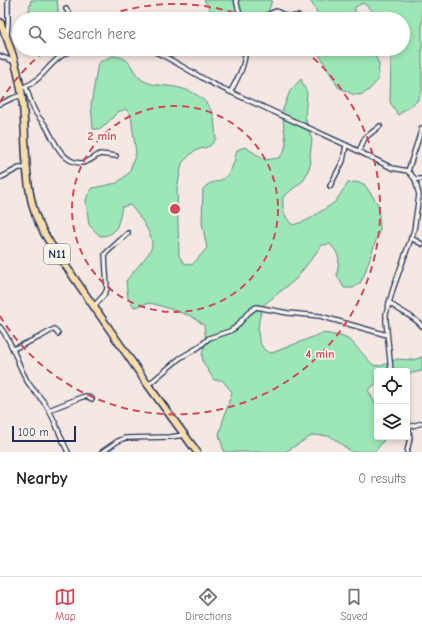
<!DOCTYPE html>
<style>
body{margin:0;font-family:"Comic Neue",sans-serif;background:#f6f6f6;color:#202124}
.controls{position:absolute;right:12px;bottom:12px;display:grid;overflow:hidden;border-radius:4px;box-shadow:0 2px 6px #0003}
.controls button{width:36px;height:36px;display:grid;place-items:center;padding:0;border:0;border-bottom:1px solid #e0e0e0;background:#fff;color:#202124;font:20px sans-serif}
.scale{position:absolute;left:12px;bottom:10px;width:64px;box-sizing:border-box;padding-left:4px;border:2px solid #1b2f5e;border-top:0;font-size:11px;line-height:14px;white-space:nowrap;color:#1b2f5e;-webkit-text-stroke:3px #f7f3e8;paint-order:stroke}
.list{margin:0;padding:0;list-style:none}
h2{display:flex;justify-content:space-between;align-items:center;height:52px;margin:0;padding:0 16px;font-size:17px}
h2 small{font-size:13px;font-weight:400;color:#757577}
.icon{flex:none;width:22px;height:22px;fill:none;stroke:currentColor;stroke-width:2;stroke-linecap:round;stroke-linejoin:round}
.map{position:relative;flex:none;width:422px;height:452px;overflow:hidden}
.search{position:absolute;background:#fff;box-shadow:0 2px 6px #0003;left:12px;right:12px;top:12px;height:44px;display:flex;align-items:center;gap:10px;box-sizing:border-box;padding:0 14px;border-radius:22px;color:#757577;font-size:15px}
.sheet{height:124px;background:#fff}
nav{display:flex;justify-content:space-around;align-items:center;box-sizing:border-box;height:56px;border-top:1px solid #e0e0e0;background:#fff;font-size:11px;color:#757577}
nav a{display:grid;justify-items:center;gap:2px}
nav .on{color:#d1495b}
.map>svg:first-child{display:block}
.green{fill:#9de6b5;stroke:#5c8a8a}
.lines{fill:none;stroke-linecap:round;stroke-linejoin:round}
.minor-casing{stroke:#1b2f5e;stroke-width:6}
.trunk-casing{stroke:#1b2f5e;stroke-width:9}
.minor{stroke:#f7f3e8;stroke-width:3.5}
.trunk{stroke:#f9deab;stroke-width:6}
.ring{fill:none;stroke:#d1495b;stroke-width:2;stroke-dasharray:7 5}
.labels{text-anchor:middle;dominant-baseline:central;stroke-width:3.5;stroke-linejoin:round;paint-order:stroke}
.shield{fill:#f7f3e8;stroke:#5d6a87;stroke-width:1}
.shield-label{font-size:12px;font-weight:bold;fill:#1b2f5e}
.centre{fill:#d1495b;stroke:#f7f3e8;stroke-width:2}
.ring-label{font-size:12px;text-anchor:middle;font-weight:bold;fill:#d1495b;stroke:#f7f3e8;stroke-width:3.5;stroke-linejoin:round;paint-order:stroke}
</style>
<div class="map">
<svg width="422" height="452" viewBox="0 0 422 452">
<rect width="100%" height="100%" fill="#f5e7e1"/>
<filter id="ink" filterUnits="userSpaceOnUse"><feTurbulence type="fractalNoise" baseFrequency=".025" numOctaves="2"/><feDisplacementMap in="SourceGraphic" scale="8" xChannelSelector="R" yChannelSelector="G"/><feConvolveMatrix kernelMatrix="1 2 1 2 8 2 1 2 1" color-interpolation-filters="sRGB"/></filter>
<g filter="url(#ink)">
<g class="green">
<polygon points="31,0 57,0 59,19 29,19 28,16"/>
<polygon points="204,0 272,0 268,13 264,19 220,19 214,16"/>
<polygon points="310,0 422,0 422,90 417,101 398,115 390,102 391,59 389,49 403,49 403,19 378,19 375,13 363,3 355,7 355,14 358,19 317,19 318,14"/>
<polygon points="316,49 372,49 379,64 378,80 368,91 360,95 352,94 338,87"/>
<path d="M112,56C135,57 128,71 144,81C151,85 160,85 168,86C187,88 205,95 213,114C215,121 215,131 216,139L210,146L194,151L182,163L177,189L179,256L184,263L192,265L207,248L202,223L203,189C211,180 214,184 223,179C232,175 235,158 237,150L245,147L265,160L279,158L284,152L286,143L282,112L290,91L301,79L307,93L305,117L312,140L310,156L311,163L304,180L283,197C282,208 284,218 293,225L308,220L335,202L348,183L355,182L364,184L378,204L380,229L364,275L360,283L353,288H344L337,275L339,259L336,251L330,244L322,245L296,279L261,307L262,310C258,321 255,339 264,349C266,352 269,352 272,353L323,333L341,336L351,341L373,365L381,366L397,359L413,360L422,357V371L407,374V371H377V383L368,390L377,407V437H386L375,452H352L330,436L313,435L285,452H224L219,434L232,392L222,380H214L203,362L202,354L206,341L204,325L191,316L158,305L149,303L134,307L128,298L126,281C131,274 149,255 151,249C156,237 138,214 130,205L122,207C118,222 119,236 100,236L89,225L86,201L88,194L93,188L117,183L129,173L136,153L131,116L126,109L118,112L101,129H93L91,105L98,63Z"/>
</g>
<g class="lines">
<defs>
<g id="minor">
<polyline points="236,0 241,19"/>
<polyline points="66,9 73,19"/>
<polyline points="258,19 276,11 288,17 298,16"/>
<polyline points="7,35 8,24 8,0"/>
<polyline points="149,49 164,56 213,84 346,145 392,168 408,171 415,179 419,195 414,230 393,289 386,314 386,321 391,371"/>
<polyline points="0,56 15,62"/>
<path d="M24,87C41,81 46,67 60,57C65,53 71,51 77,49"/>
<path d="M26,87C29,95 31,105 36,113C39,119 45,123 48,130C55,143 63,163 81,163C88,163 94,157 100,154L116,156"/>
<path d="M231,91C238,77 246,65 245,49"/>
<polyline points="0,104 13,98 22,95"/>
<polyline points="359,151 365,138 380,126"/>
<polyline points="408,171 422,128"/>
<polyline points="0,178 19,168 27,168"/>
<polyline points="415,179 422,179"/>
<polyline points="330,186 343,161 346,145"/>
<polyline points="411,238 422,244"/>
<path d="M389,302C399,312 413,315 422,326"/>
<polyline points="94,306 104,295 107,289 105,254 128,233"/>
<path d="M0,327C12,341 16,360 25,377C30,389 41,396 47,407C56,421 60,437 68,452"/>
<polyline points="13,349 40,337 54,329 58,334"/>
<polyline points="148,385 180,358 199,347 209,338 230,331 236,327 248,313 256,307 288,313 320,316 387,335"/>
<polyline points="49,410 82,397 86,396 92,399"/>
<polyline points="407,421 410,438 407,452"/>
<polyline points="409,427 422,423"/>
<polyline points="102,452 118,441 125,438 170,437 184,435"/>
</g>
<path id="trunk" d="M0,22C10,44 17,66 21,89C27,128 23,170 33,207C36,220 43,232 50,243L148,385L197,452"/>
</defs>
<use href="#minor" class="minor-casing"/>
<use href="#trunk" class="trunk-casing"/>
<use href="#minor" class="minor"/>
<use href="#trunk" class="trunk"/>
</g>
</g>
<g class="ring">
<circle cx="175" cy="209" r="103"/>
<path d="M0 102A205 205 0 0 1 46 50M98 19A205 205 0 0 1 252 19M304 50A205 205 0 1 1 0 316"/>
</g>
<g class="labels">
<rect class="shield" x="44" y="244" width="26" height="20" rx="3"/>
<g class="shield-label">
<text x="57" y="254">N11</text>
</g>
</g>
<circle cx="175" cy="209" r="6" class="centre"/>
<g class="ring-label">
<text x="102" y="140">2 min</text>
<text x="320" y="358">4 min</text>
</g>
</svg>
<div class="controls">
<button><svg class="icon" aria-label="locate" viewBox="0 0 24 24"><circle cx="12" cy="12" r="6"/><path d="M12 2v4M12 18v4M2 12h4M18 12h4"/></svg></button>
<button><svg class="icon" aria-label="layers" viewBox="0 0 24 24"><path d="M12 4l9 5-9 5-9-5zM3 14l9 5 9-5"/></svg></button>
</div>
<div class="scale">100 m</div>
<div class="search"><svg class="icon" aria-label="search" viewBox="0 0 24 24"><circle cx="10" cy="10" r="6"/><path d="M15 15l6 6"/></svg>Search here</div>
</div>
<section class="sheet">
<h2>Nearby<small>0 results</small></h2>
<ul class="list">
</ul>
</section>
<nav>
<a class="on"><svg class="icon" aria-label="map" viewBox="0 0 24 24"><path d="M3 6l6-2 6 2 6-2v14l-6 2-6-2-6 2zM9 4v14M15 6v14"/></svg>Map</a>
<a><svg class="icon" aria-label="directions" viewBox="0 0 24 24"><path d="M12 3l9 9-9 9-9-9zM9 14v-3h6M13 9l2 2-2 2"/></svg>Directions</a>
<a><svg class="icon" aria-label="saved" viewBox="0 0 24 24"><path d="M7 4h10v16l-5-4-5 4z"/></svg>Saved</a>
</nav>
